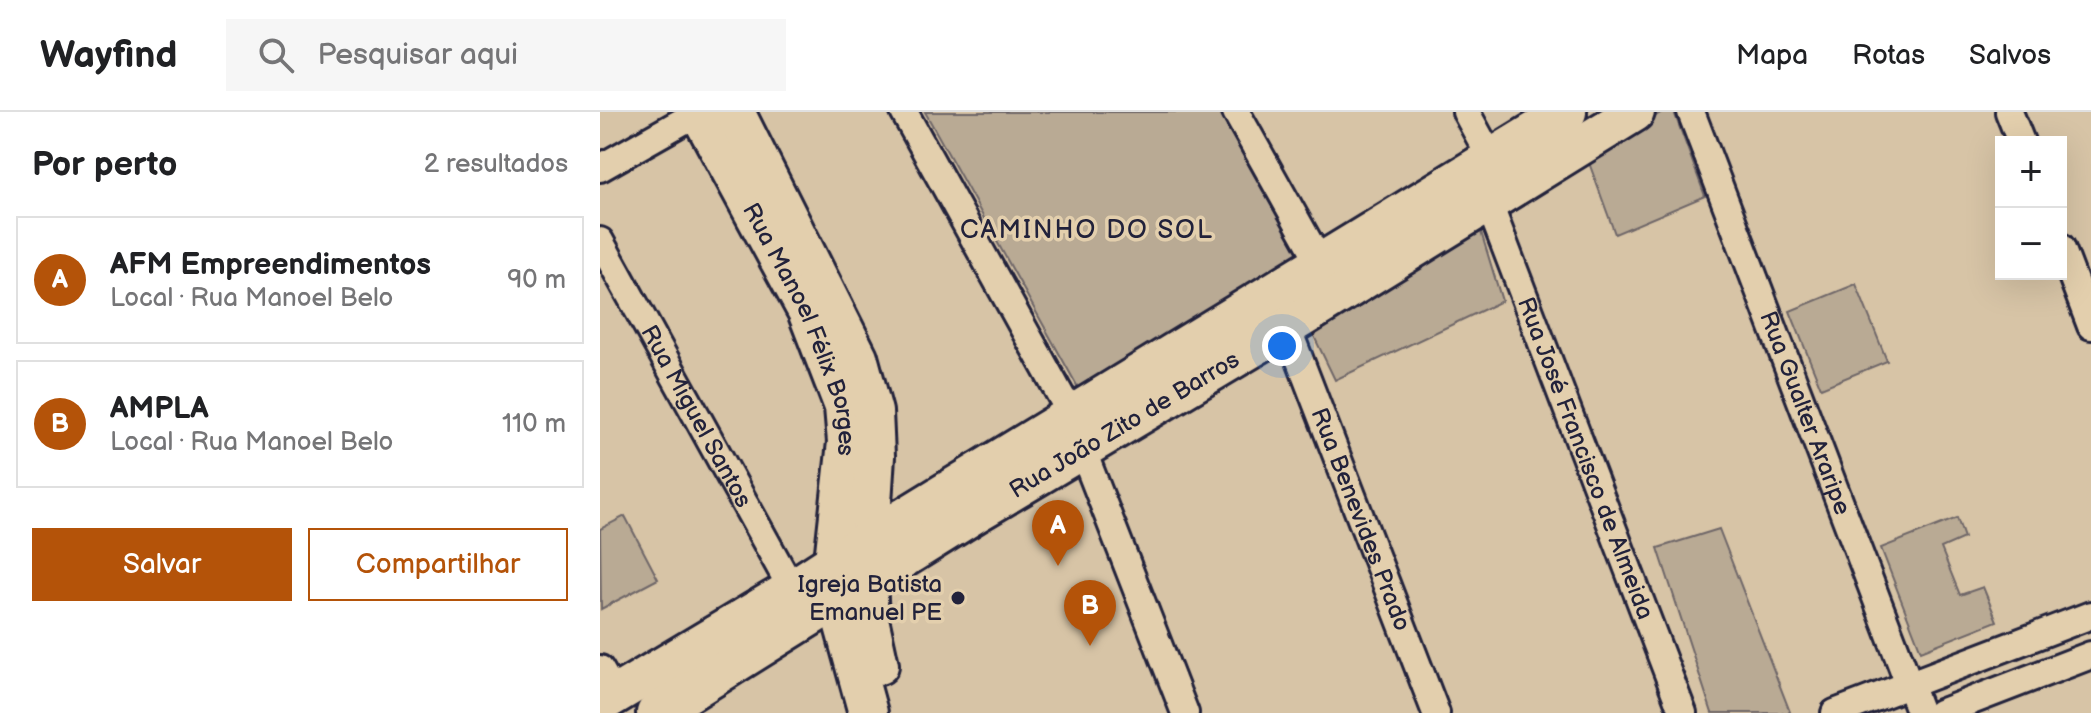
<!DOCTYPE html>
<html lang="pt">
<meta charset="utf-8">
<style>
body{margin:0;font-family:"Balsamiq Sans",sans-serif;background:#f6f6f6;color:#202124}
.controls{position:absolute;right:24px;top:24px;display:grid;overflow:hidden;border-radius:0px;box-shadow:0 8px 32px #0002}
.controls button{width:72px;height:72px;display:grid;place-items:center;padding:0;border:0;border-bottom:2px solid #e0e0e0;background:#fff;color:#202124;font:40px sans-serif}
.you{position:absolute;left:682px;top:234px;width:28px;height:28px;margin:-20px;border:6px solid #fff;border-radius:50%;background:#1a73e8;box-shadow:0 0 0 12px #1a73e833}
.badge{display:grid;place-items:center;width:52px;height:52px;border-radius:50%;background:#b45309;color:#fff;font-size:26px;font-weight:700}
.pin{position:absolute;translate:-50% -66px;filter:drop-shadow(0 2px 4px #0008)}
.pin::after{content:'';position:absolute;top:42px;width:28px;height:24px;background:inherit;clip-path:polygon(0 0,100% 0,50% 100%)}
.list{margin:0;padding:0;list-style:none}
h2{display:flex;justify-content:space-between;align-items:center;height:104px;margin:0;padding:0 32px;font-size:34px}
h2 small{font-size:26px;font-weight:400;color:#757577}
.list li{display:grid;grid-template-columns:52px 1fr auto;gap:24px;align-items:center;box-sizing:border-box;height:128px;margin:0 16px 16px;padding:0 16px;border:2px solid #e0e0e0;border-radius:0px}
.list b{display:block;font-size:30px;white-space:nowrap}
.list p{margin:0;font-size:26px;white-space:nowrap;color:#757577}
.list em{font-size:26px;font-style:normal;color:#757577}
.actions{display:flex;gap:16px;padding:24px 32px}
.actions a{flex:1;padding:18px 0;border:2px solid #b45309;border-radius:0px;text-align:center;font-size:28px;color:#b45309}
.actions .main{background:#b45309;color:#fff}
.icon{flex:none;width:44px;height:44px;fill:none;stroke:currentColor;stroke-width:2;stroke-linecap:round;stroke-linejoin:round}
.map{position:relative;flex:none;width:1491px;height:601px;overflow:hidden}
header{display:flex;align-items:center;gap:48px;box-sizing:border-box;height:112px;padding:0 40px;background:#fff;border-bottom:2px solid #e0e0e0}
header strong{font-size:38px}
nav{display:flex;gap:44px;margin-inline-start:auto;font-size:28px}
.search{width:560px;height:72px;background:#f6f6f6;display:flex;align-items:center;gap:20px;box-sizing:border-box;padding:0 28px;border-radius:0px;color:#757577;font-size:30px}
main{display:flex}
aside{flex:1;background:#fff}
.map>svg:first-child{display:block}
.green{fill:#b9aa94;stroke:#6e6668;stroke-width:2}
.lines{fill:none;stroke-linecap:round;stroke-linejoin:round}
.street-casing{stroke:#22223b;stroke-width:32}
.secondary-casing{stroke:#22223b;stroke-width:44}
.street{stroke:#e3cfad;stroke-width:26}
.secondary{stroke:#e3cfad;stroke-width:38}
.poi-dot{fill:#22223b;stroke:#e3cfad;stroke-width:3}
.labels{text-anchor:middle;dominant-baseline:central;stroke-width:7;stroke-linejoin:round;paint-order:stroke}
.street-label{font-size:24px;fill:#22223b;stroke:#e3cfad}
.poi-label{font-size:24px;fill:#22223b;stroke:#e3cfad;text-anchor:end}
.neighbourhood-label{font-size:26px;letter-spacing:2px;fill:#22223b;stroke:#e3cfad}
</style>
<header>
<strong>Wayfind</strong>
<div class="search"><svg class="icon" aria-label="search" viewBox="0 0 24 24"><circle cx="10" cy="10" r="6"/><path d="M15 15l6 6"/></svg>Pesquisar aqui</div>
<nav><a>Mapa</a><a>Rotas</a><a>Salvos</a></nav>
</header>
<main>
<aside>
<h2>Por perto<small>2 resultados</small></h2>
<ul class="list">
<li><span class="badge">A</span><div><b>AFM Empreendimentos</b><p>Local · Rua Manoel Belo</p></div><em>90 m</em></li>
<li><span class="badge">B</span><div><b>AMPLA</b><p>Local · Rua Manoel Belo</p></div><em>110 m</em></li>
</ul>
<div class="actions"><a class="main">Salvar</a><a>Compartilhar</a></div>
</aside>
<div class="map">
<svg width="1491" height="601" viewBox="0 0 1491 601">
<rect width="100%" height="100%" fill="#d7c4a6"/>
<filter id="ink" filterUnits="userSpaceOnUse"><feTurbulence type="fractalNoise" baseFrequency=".0125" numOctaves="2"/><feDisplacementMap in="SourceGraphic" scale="16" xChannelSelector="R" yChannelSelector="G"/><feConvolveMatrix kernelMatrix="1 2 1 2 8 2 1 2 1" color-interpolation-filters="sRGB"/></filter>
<g filter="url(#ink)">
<g class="green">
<polygon points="325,0 619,0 700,144 480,279"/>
<polygon points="1062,0 1074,0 1105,84 1015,122 988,48"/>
<polygon points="881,120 902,189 735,268 710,216"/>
<polygon points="1256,172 1287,249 1221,276 1190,199"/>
<polygon points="25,404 58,467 1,497 0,417"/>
<polygon points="1357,406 1364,426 1341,436 1360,483 1383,475 1397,509 1321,539 1281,436"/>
<polygon points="1119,417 1190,600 1188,601 1112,601 1058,436"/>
</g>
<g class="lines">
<defs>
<g id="street">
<polyline points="304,0 472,304"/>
<polyline points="636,0 721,152"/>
<polyline points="866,0 892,48"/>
<path id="s1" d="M1091,0L1320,601"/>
<polyline points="1409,0 1421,30"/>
<polyline points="0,56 99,0"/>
<path id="s2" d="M889,92L1083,601"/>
<path id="s3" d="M0,129L192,477"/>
<polyline points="1461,135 1491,214"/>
<path id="s4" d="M687,215L836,601"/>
<polyline points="482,337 585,601"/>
<polyline points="0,557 15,583"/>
<polyline points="1235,601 1491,503"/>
<polyline points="1340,601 1491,543"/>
</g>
<g id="secondary">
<path id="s5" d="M99,0L207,199L244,295L247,330L234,449L237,488L268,601"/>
<polyline points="135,0 258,245 273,300 275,344 267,469 269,507 279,553"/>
<polyline points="0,592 192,477 269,427 967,0"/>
<path id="s6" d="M56,601L376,401L687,215L1035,0"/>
</g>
</defs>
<use href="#street" class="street-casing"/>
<use href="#secondary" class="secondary-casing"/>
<use href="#street" class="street"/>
<use href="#secondary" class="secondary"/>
</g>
</g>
<circle class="poi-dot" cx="358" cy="486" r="8"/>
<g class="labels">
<g class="street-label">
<text stroke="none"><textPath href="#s5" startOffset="242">Rua Manoel Félix Borges</textPath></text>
<text stroke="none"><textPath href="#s1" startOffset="322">Rua Gualter Araripe</textPath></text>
<text stroke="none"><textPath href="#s3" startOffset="200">Rua Miguel Santos</textPath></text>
<text stroke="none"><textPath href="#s6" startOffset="550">Rua João Zito de Barros</textPath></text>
<text stroke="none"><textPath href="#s2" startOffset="272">Rua José Francisco de Almeida</textPath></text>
<text stroke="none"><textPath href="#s4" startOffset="206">Rua Benevides Prado</textPath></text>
</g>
<g class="poi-label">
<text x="342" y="472">Igreja Batista<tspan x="342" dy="28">Emanuel PE</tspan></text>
</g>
<g class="neighbourhood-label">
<text x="487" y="118">CAMINHO DO SOL</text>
</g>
</g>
</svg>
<div class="controls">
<button>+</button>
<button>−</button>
</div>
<div class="you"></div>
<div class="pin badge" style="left:458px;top:454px">A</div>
<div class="pin badge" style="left:490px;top:534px">B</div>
</div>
</main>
